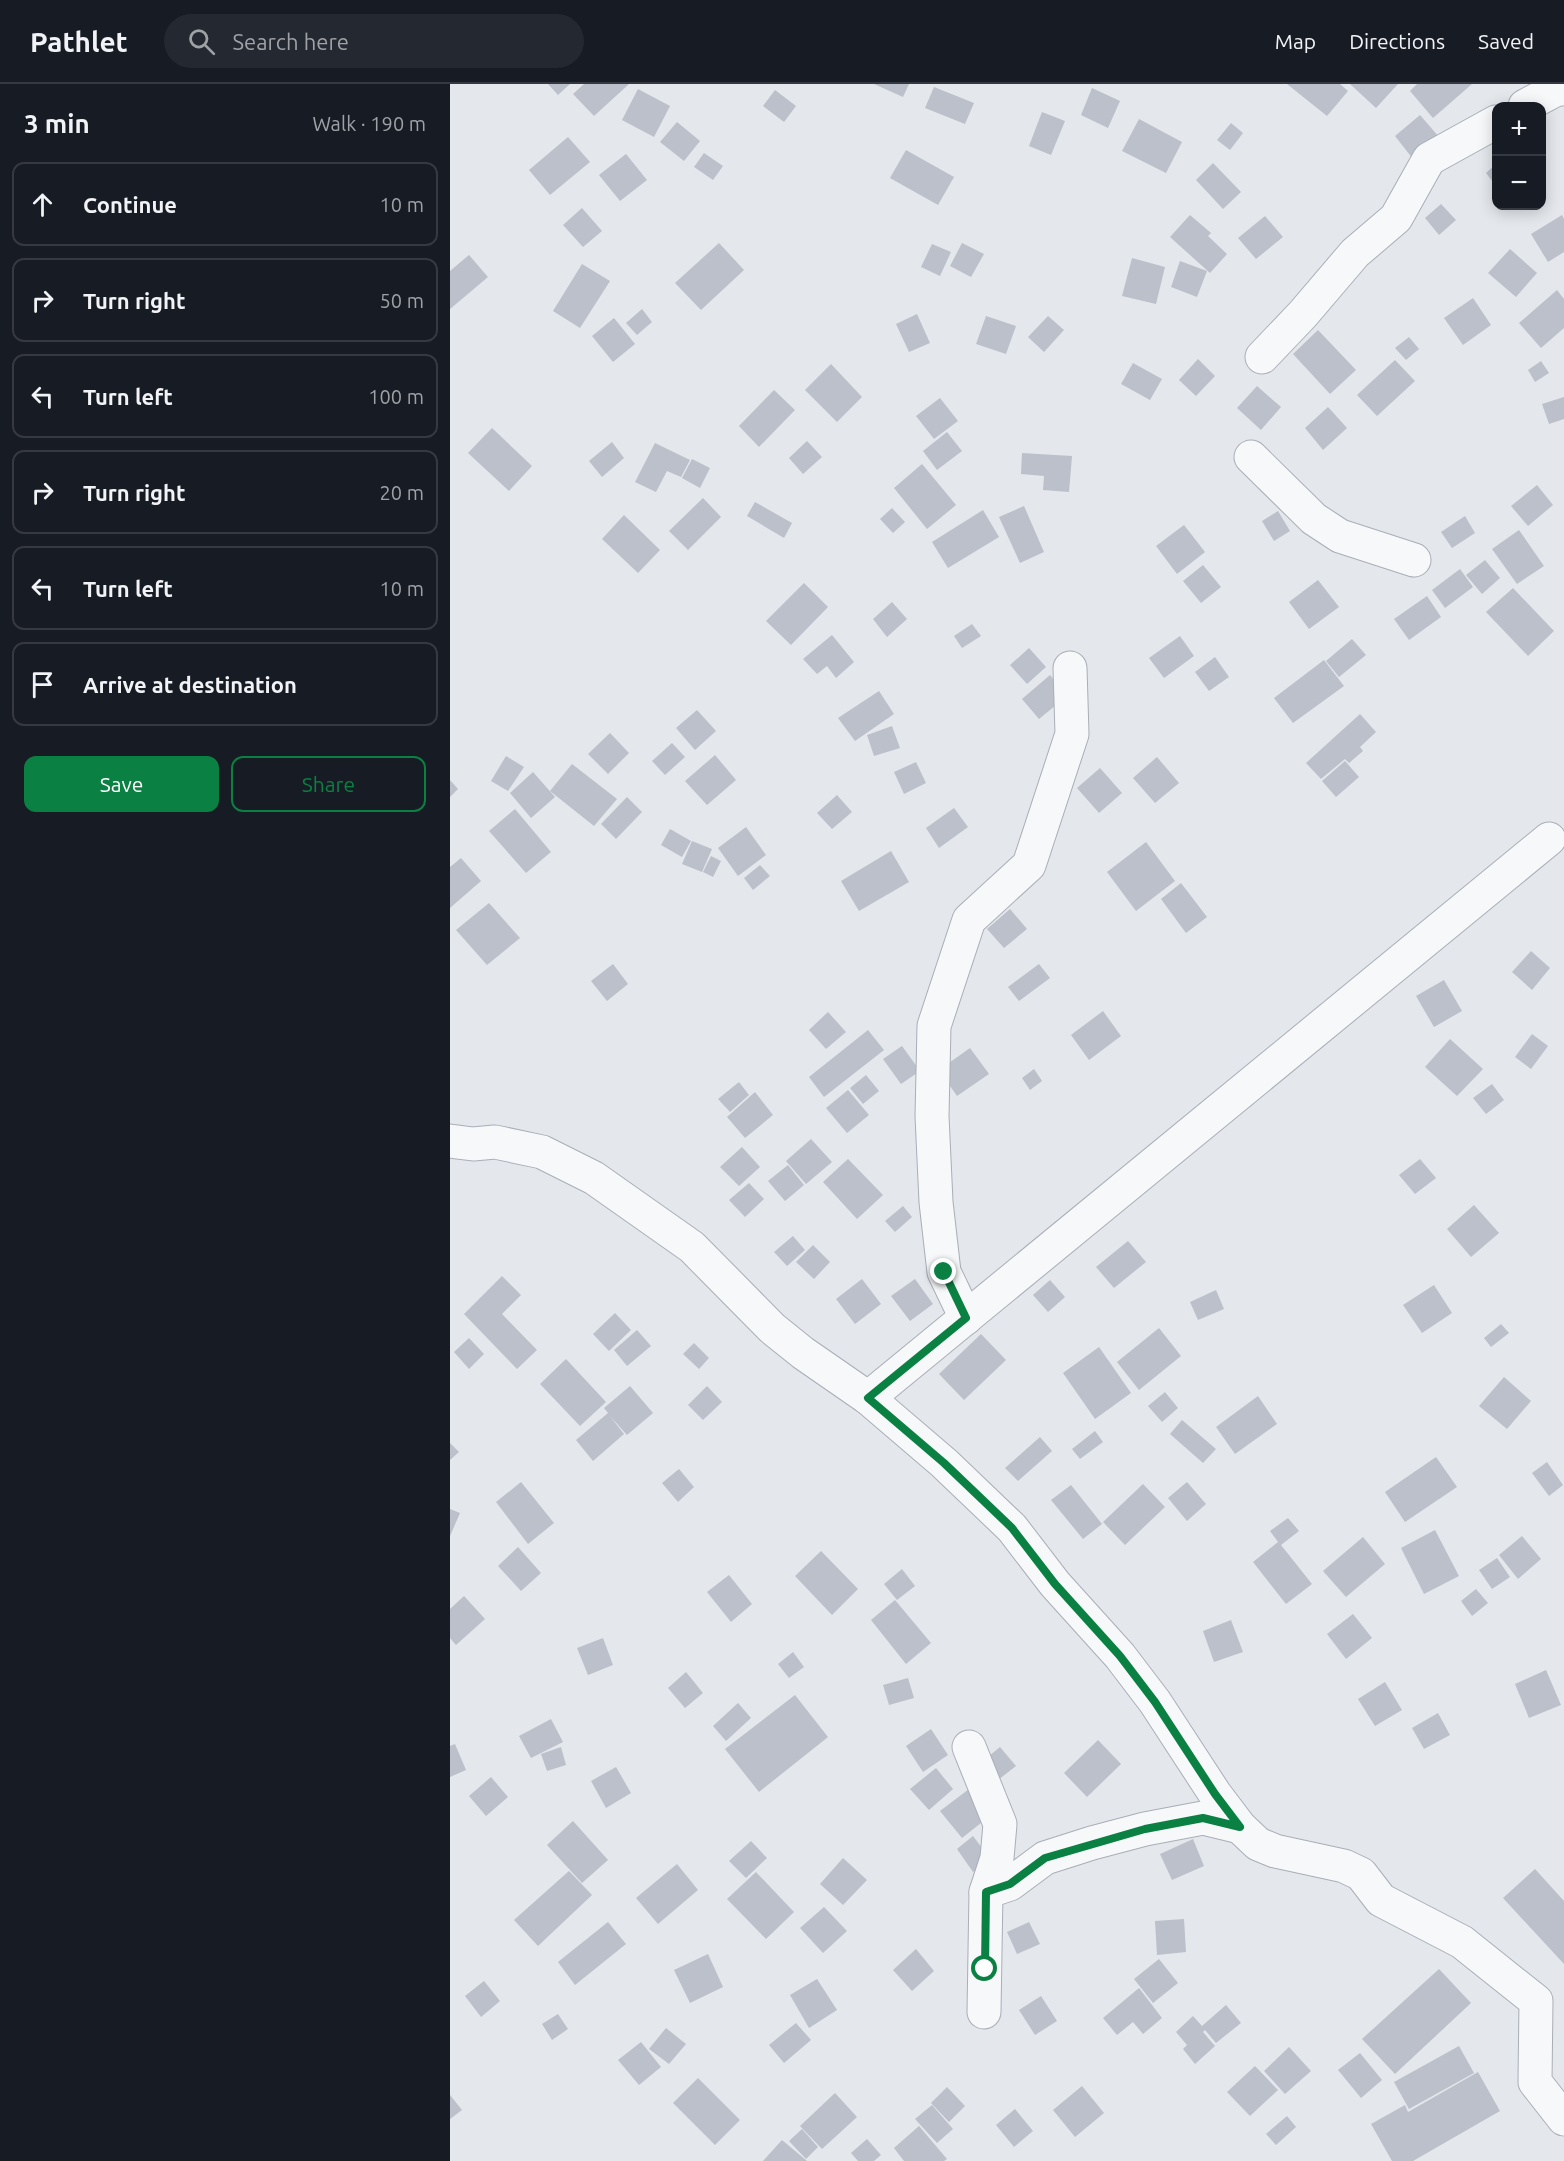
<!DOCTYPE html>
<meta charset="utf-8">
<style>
body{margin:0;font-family:Ubuntu,sans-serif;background:#242831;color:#f1f3f6}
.controls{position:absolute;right:18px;top:18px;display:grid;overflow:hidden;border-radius:12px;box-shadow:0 3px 15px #0003}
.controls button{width:54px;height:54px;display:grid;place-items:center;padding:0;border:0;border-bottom:2px solid #363941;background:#171b24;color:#f1f3f6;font:30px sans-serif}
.stop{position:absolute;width:18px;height:18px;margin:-14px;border:4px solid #0b8043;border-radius:50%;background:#fff}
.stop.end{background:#0b8043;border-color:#fff;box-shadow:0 2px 6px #0008}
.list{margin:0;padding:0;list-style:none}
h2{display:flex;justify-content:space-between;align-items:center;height:78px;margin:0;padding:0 24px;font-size:26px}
h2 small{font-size:20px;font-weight:400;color:#9ea1a6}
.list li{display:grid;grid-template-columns:39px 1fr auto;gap:18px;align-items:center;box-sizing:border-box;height:84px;margin:0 12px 12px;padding:0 12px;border:2px solid #363941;border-radius:12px}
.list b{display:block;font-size:22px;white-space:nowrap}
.list em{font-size:20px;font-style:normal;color:#9ea1a6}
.actions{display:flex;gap:12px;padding:18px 24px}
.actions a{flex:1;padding:14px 0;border:2px solid #0b8043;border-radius:12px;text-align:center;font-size:21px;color:#0b8043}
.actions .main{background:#0b8043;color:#fff}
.icon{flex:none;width:33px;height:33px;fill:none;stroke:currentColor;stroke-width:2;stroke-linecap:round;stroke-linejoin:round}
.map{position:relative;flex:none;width:1114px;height:2077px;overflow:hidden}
header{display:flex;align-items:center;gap:36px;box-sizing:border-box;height:84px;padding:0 30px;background:#171b24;border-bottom:2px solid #363941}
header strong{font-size:28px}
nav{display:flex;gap:33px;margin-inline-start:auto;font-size:21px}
.search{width:420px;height:54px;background:#242831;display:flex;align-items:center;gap:15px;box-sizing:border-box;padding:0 21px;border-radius:33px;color:#9ea1a6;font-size:22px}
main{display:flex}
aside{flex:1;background:#171b24}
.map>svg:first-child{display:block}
.building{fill:#bbc0ca}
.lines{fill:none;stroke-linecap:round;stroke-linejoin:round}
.minor-casing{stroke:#a9aeb7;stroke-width:35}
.minor{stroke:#f7f8fa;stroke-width:33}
.route{stroke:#0b8043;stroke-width:8}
</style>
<header>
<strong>Pathlet</strong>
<div class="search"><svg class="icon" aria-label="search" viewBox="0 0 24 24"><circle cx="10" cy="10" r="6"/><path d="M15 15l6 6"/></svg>Search here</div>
<nav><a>Map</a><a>Directions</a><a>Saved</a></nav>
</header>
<main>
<aside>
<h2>3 min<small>Walk · 190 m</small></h2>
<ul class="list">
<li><svg class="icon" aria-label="ahead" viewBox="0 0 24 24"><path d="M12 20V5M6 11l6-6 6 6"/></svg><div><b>Continue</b></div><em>10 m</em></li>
<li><svg class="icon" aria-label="right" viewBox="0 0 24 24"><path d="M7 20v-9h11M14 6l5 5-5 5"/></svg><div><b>Turn right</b></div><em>50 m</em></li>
<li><svg class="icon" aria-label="left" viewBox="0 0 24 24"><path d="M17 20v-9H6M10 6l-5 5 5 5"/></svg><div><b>Turn left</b></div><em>100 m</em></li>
<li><svg class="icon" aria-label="right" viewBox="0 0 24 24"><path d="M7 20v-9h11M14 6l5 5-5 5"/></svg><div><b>Turn right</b></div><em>20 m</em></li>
<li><svg class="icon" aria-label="left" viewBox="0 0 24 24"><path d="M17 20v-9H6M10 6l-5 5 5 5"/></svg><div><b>Turn left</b></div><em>10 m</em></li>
<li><svg class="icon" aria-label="arrive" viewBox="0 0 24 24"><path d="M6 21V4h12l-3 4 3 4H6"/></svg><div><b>Arrive at destination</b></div></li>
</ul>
<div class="actions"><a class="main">Save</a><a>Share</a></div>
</aside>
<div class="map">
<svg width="1114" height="2077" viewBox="0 0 1114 2077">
<rect width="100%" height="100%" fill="#e4e7ec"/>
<g class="building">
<polygon points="98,0 120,0 108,11"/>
<polygon points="134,0 179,0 144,32 123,10"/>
<polygon points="424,0 459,0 453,13"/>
<polygon points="837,0 890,0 898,7 877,32"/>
<polygon points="900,0 948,0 926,24"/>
<polygon points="967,0 1022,0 983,34 960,7"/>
<polygon points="484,3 524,19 515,40 475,24"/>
<polygon points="642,4 670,17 658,44 631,31"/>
<polygon points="188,5 220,22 204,53 172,36"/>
<polygon points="325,6 346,22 334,38 313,22"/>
<polygon points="592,28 615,37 601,71 579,62"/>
<polygon points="970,31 989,53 963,75 945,52"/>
<polygon points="689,35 732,58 716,89 672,67"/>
<polygon points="227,38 250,57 234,77 210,58"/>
<polygon points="781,39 793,49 780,66 767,56"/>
<polygon points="118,53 140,78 100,111 79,86"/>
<polygon points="456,66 504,93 488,121 440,94"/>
<polygon points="254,69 273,82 263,96 244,83"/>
<polygon points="176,70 197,96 170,117 149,91"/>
<polygon points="763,79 791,108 773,125 746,96"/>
<polygon points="1046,80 1046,102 1036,89"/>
<polygon points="991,120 1006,136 989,151 975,134"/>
<polygon points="132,124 152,147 133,163 113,141"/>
<polygon points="740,131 761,149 758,152 777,170 760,189 720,153"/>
<polygon points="1112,131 1114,135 1114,168 1098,178 1081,150"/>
<polygon points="815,132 833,153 806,175 788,154"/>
<polygon points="269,159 294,186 251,226 225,199"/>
<polygon points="512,159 534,170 521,193 500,182"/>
<polygon points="482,160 501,168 490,192 471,183"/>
<polygon points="1060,165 1087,189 1066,213 1038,189"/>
<polygon points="19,171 38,193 0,225 0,187"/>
<polygon points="682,174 715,183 706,220 672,212"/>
<polygon points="730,177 757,187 747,213 721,203"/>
<polygon points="132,180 160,197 130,244 103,227"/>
<polygon points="1107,206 1114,215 1114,244 1091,264 1069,239"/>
<polygon points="1023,214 1041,241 1013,261 994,234"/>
<polygon points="192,225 202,238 187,251 176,239"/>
<polygon points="467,230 480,259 459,268 446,240"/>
<polygon points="536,232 566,242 556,270 526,260"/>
<polygon points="598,232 614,246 594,268 578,253"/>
<polygon points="164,234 185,260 163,278 142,252"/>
<polygon points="868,246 906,286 880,310 843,270"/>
<polygon points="959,253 969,265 956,276 945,264"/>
<polygon points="748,275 765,292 746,312 729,296"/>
<polygon points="945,276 965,297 927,332 907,311"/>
<polygon points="1091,277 1099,289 1085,298 1078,286"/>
<polygon points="683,279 712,295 700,316 671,300"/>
<polygon points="381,280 412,313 387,338 355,306"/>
<polygon points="807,302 831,323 811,346 787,324"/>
<polygon points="324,306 345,326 309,363 289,342"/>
<polygon points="1114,313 1114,335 1099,340 1092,320"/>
<polygon points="490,314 508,337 484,355 466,332"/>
<polygon points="878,323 897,344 873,366 855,344"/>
<polygon points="42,344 82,382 59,407 18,369"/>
<polygon points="497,348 512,367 487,386 473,367"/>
<polygon points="357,357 372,373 353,390 339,374"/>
<polygon points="162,358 174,374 152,393 139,377"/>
<polygon points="205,359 240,376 231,393 217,387 206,408 185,398"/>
<polygon points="572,369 622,372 619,408 593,406 594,392 571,390"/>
<polygon points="242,375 260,384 250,404 232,394"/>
<polygon points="472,380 506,421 477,445 444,404"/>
<polygon points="1087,401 1103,421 1078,442 1061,422"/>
<polygon points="253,414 271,433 238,466 219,447"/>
<polygon points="305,418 342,439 334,454 297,432"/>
<polygon points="574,422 594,468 570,479 549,433"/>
<polygon points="442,424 455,438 443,449 430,435"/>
<polygon points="533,426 549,453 498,484 482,458"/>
<polygon points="828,427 840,447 824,457 812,437"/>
<polygon points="174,431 210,466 188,489 152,455"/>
<polygon points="1015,432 1025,449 1002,464 991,448"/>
<polygon points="734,441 755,468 727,490 706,462"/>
<polygon points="1069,446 1094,482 1067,500 1042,465"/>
<polygon points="1035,476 1050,494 1032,510 1016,491"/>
<polygon points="753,481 771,503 751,519 733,497"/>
<polygon points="1010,485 1023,503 995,524 982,506"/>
<polygon points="868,496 889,523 859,545 839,518"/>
<polygon points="354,499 378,523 341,561 316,537"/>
<polygon points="1063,504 1104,547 1078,572 1036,528"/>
<polygon points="977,512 991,533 959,556 944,535"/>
<polygon points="442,518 457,535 437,553 423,535"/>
<polygon points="522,540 531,552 512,564 504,552"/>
<polygon points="382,551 404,578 386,594 377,582 367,590 353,575"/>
<polygon points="730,552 744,572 714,594 699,574"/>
<polygon points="902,555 916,571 889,593 876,577"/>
<polygon points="579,564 596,583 577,600 560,581"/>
<polygon points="765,573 779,593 759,607 745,588"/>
<polygon points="874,576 894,602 843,639 824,614"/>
<polygon points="600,591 617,612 589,635 572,615"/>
<polygon points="429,607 444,630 405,657 388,634"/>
<polygon points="247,626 266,647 245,666 226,644"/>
<polygon points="910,630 926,648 910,663 913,667 899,679 895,675 871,695 856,679"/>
<polygon points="442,642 450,664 424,672 417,651"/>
<polygon points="160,649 179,669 158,690 138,670"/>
<polygon points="222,659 235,673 215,691 202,677"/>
<polygon points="265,671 286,696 257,721 235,697"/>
<polygon points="56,672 74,683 58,707 41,697"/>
<polygon points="707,673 729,699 705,719 683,694"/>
<polygon points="895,677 909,693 886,713 872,697"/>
<polygon points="466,678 476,699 454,710 444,688"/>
<polygon points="122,680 167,715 144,742 100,707"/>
<polygon points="650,684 672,709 649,729 627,704"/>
<polygon points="83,688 105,713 81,734 60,709"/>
<polygon points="0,696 8,705 0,713"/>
<polygon points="387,711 402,728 382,745 367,729"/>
<polygon points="177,713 192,728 166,755 151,740"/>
<polygon points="504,724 518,743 489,764 476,744"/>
<polygon points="65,725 101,768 76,789 39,747"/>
<polygon points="296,743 316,771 288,792 268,764"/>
<polygon points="220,745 241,757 232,773 211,761"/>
<polygon points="242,757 262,765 252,788 232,780"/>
<polygon points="696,758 725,797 686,827 657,788"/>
<polygon points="441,767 459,798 409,827 391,797"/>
<polygon points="261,772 271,777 263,793 253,788"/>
<polygon points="11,774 31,797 0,824 0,783"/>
<polygon points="310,781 320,792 303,806 294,794"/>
<polygon points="731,799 757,833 736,849 711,815"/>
<polygon points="39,819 70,854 37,881 6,846"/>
<polygon points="560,825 577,845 554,864 537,845"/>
<polygon points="1081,867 1100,884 1082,906 1062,888"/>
<polygon points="163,880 178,900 157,917 141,897"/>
<polygon points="589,880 600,894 569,917 558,903"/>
<polygon points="994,896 1012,927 984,943 966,912"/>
<polygon points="653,927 671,952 639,976 621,951"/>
<polygon points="378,928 396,948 376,965 359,946"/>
<polygon points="418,946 434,966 374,1013 359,993"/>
<polygon points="1082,950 1098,962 1081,985 1065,973"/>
<polygon points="1000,955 1033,985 1007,1012 975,983"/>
<polygon points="452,962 470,987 451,1000 433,975"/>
<polygon points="520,964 539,990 507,1012 489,986"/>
<polygon points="584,985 592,997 580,1006 572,994"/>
<polygon points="416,991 429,1007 413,1020 400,1004"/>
<polygon points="289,998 299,1011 280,1028 268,1015"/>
<polygon points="1042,1000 1054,1016 1036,1030 1023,1014"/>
<polygon points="398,1006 419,1031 397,1049 376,1024"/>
<polygon points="305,1008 323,1031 295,1054 277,1033"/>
<polygon points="361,1055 382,1078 356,1100 336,1077"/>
<polygon points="292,1063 310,1083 289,1102 270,1083"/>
<polygon points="398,1075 433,1111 407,1135 373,1098"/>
<polygon points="970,1075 986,1094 965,1110 949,1091"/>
<polygon points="338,1081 354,1101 335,1117 318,1097"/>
<polygon points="299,1099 314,1115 295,1133 279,1116"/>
<polygon points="1024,1121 1049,1149 1021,1173 997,1145"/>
<polygon points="453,1122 462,1133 445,1148 435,1137"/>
<polygon points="343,1152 355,1166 337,1182 324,1168"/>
<polygon points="678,1157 696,1178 664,1204 646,1183"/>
<polygon points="363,1161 380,1178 364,1195 346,1178"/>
<polygon points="52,1192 71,1211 52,1230 87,1266 67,1285 14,1230"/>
<polygon points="412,1195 431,1220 405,1240 386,1215"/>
<polygon points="465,1195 483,1220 460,1237 441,1212"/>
<polygon points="600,1196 615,1213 598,1228 583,1211"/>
<polygon points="984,1201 1002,1229 972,1249 953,1221"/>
<polygon points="766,1206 774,1225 748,1236 740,1218"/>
<polygon points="165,1229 181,1246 159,1267 143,1250"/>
<polygon points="1051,1240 1059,1249 1041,1263 1034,1254"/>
<polygon points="709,1244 731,1272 689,1306 667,1278"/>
<polygon points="187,1246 201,1262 177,1282 164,1266"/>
<polygon points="531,1250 556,1276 514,1316 489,1290"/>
<polygon points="19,1254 34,1270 19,1285 4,1268"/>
<polygon points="244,1259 259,1274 249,1285 233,1270"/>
<polygon points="649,1263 681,1309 645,1335 613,1289"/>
<polygon points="116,1275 156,1318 130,1342 90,1300"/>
<polygon points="1054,1293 1081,1317 1057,1345 1029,1322"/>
<polygon points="180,1302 203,1329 177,1351 160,1332 174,1350 143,1377 126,1356 158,1329 154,1324"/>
<polygon points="257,1302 272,1318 253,1336 238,1321"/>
<polygon points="715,1308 728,1324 712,1338 698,1322"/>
<polygon points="808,1312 827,1340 785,1370 766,1343"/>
<polygon points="732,1336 766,1365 753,1379 720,1350"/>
<polygon points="645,1347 653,1358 630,1375 622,1365"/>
<polygon points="590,1353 602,1367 568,1397 555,1384"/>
<polygon points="0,1359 9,1368 0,1376"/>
<polygon points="986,1373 1007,1403 955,1438 935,1408"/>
<polygon points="1097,1378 1113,1401 1099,1412 1082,1389"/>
<polygon points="229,1385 244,1403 228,1418 212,1399"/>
<polygon points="71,1398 104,1439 78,1460 46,1418"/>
<polygon points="737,1398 756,1420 737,1437 718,1414"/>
<polygon points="693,1400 715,1423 675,1461 653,1438"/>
<polygon points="621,1401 652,1440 633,1455 601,1416"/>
<polygon points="0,1425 10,1429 0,1452"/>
<polygon points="838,1434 849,1447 831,1461 862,1500 836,1520 803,1478 828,1458 820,1447"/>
<polygon points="985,1446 1009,1492 974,1510 951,1464"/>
<polygon points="1072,1452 1091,1475 1068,1495 1049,1471"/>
<polygon points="913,1453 935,1480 896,1513 873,1487"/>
<polygon points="68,1463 91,1489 71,1507 48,1482"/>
<polygon points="371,1467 408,1505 382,1531 345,1492"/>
<polygon points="1047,1474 1060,1493 1042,1505 1029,1486"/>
<polygon points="452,1485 465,1502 447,1516 434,1500"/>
<polygon points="279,1491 302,1520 281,1538 257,1508"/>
<polygon points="1026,1505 1038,1519 1022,1532 1011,1517"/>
<polygon points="14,1512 35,1535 6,1561 0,1554 0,1525"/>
<polygon points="445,1516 481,1559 456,1580 421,1536"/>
<polygon points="903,1530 922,1554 896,1575 877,1550"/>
<polygon points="781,1536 793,1568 764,1578 753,1547"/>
<polygon points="153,1554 163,1581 138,1591 127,1564"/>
<polygon points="343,1568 354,1583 339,1594 328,1580"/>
<polygon points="1096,1586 1111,1621 1079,1634 1065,1600"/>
<polygon points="236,1588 253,1609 235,1624 218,1604"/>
<polygon points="458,1594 464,1614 439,1621 433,1601"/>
<polygon points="935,1598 952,1626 925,1642 908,1615"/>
<polygon points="345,1611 378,1653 309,1708 275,1665"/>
<polygon points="288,1619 301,1634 276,1657 263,1642"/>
<polygon points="988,1629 1000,1651 974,1665 962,1644"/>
<polygon points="101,1635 113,1658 81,1674 69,1652"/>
<polygon points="481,1645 498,1671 473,1688 456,1662"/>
<polygon points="648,1656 671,1680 637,1713 614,1689"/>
<polygon points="5,1660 16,1686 0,1693 0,1662"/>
<polygon points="111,1663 116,1681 97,1687 91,1670"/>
<polygon points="550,1663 566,1682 548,1696 533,1677"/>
<polygon points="166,1683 181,1709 156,1724 141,1697"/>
<polygon points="486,1684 503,1705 479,1726 460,1705"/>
<polygon points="41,1693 58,1713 36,1732 19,1712"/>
<polygon points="519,1705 541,1731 512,1754 490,1727"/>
<polygon points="123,1737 158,1776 132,1799 97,1761"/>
<polygon points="523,1752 541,1776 523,1788 507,1765"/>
<polygon points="743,1755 754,1782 722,1796 710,1770"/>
<polygon points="301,1757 317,1774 296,1794 279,1777"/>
<polygon points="393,1774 417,1796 393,1821 370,1800"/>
<polygon points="227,1780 248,1806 208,1840 186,1814"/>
<polygon points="1085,1785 1114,1817 1114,1880 1053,1814"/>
<polygon points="119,1787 142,1811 88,1862 64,1836"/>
<polygon points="306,1788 344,1828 316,1855 277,1815"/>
<polygon points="374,1823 397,1847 373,1869 350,1844"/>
<polygon points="734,1835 736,1868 707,1871 705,1837"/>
<polygon points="158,1838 176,1860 125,1901 108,1878"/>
<polygon points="579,1838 590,1860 567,1870 557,1848"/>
<polygon points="466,1865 484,1887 462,1907 443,1886"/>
<polygon points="258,1870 273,1903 240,1919 224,1886"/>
<polygon points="709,1875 728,1899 703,1919 684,1895"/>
<polygon points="989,1885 1021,1919 945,1990 912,1955"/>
<polygon points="367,1895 387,1926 359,1944 340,1911"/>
<polygon points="34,1897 50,1917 31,1933 15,1912"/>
<polygon points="689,1904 712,1934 693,1950 683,1938 667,1951 653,1934"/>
<polygon points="591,1912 607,1937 585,1951 569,1926"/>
<polygon points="776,1921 791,1939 766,1959 755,1946 753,1948 765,1962 745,1980 733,1965 737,1961 726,1948 743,1932 752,1942"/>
<polygon points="108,1930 118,1945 102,1956 92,1940"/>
<polygon points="346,1939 361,1956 334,1979 319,1961"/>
<polygon points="216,1944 236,1960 219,1980 199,1965"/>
<polygon points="191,1958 211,1983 189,2001 168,1976"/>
<polygon points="1009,1962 1024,1989 959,2025 944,1998"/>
<polygon points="839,1963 861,1987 835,2010 814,1987"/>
<polygon points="910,1969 932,1996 911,2014 888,1986"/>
<polygon points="805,1982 828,2006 800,2032 777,2008"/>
<polygon points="1028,1988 1050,2027 963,2077 942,2077 921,2040 955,2021 958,2028"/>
<polygon points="248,1994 290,2036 265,2061 223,2019"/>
<polygon points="632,2002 654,2029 625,2053 603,2026"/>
<polygon points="497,2003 515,2022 499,2038 481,2019"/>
<polygon points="385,2009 407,2033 372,2065 350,2042"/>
<polygon points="0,2011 12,2026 0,2035"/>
<polygon points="482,2021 503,2045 487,2059 465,2035"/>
<polygon points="565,2025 583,2047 564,2063 546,2041"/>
<polygon points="837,2032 846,2043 826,2061 816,2050"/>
<polygon points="469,2042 497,2075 494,2077 454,2077 444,2064"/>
<polygon points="352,2045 368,2063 356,2075 339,2057"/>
<polygon points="417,2055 431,2071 424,2077 408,2077 401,2069"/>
<polygon points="332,2056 357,2077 313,2077"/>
</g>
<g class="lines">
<defs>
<g id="minor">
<polyline points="1075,22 1107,5 1114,5"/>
<polyline points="812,273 853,230 905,169 946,134 979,75 1046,38"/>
<polyline points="801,373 864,435 890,452 964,476"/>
<polyline points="0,1057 23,1060 45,1058 92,1068 144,1094 242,1163 322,1244 353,1269 418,1314 494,1379 562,1444 605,1500 670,1572 705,1618 765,1710 790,1743 808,1760 825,1767 894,1782 911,1790 931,1816 1012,1858 1086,1917 1085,1998 1114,2035"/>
<polyline points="516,1234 494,1188 486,1118 482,1032 484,942 519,836 579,781 622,650 620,584"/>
<polyline points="418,1314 1099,755"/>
<polyline points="519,1663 550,1740 547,1774 536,1808 534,1928"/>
<polyline points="536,1808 560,1800 595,1774 642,1759 695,1745 753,1734 790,1743"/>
</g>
</defs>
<use href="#minor" class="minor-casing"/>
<use href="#minor" class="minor"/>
</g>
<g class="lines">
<polyline class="route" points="494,1188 516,1234 418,1314 494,1379 562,1444 605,1500 670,1572 705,1618 765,1710 790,1743 753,1734 695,1745 595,1774 560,1800 536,1808 535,1885"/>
</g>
</svg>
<div class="controls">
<button>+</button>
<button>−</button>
</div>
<div class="stop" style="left:535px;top:1885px"></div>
<div class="stop end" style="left:494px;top:1188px"></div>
</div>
</main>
